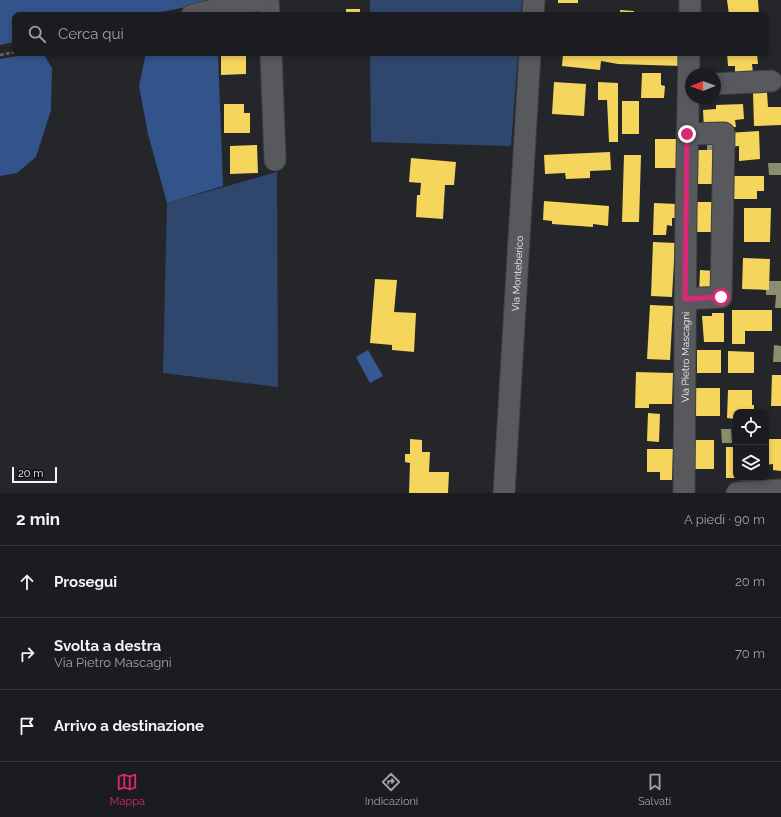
<!DOCTYPE html>
<html lang="it">
<meta charset="utf-8">
<style>
body{margin:0;font-family:Raleway,sans-serif;background:#28292c;color:#f1f3f6}
.controls{position:absolute;right:12px;bottom:12px;display:grid;overflow:hidden;border-radius:8px;box-shadow:0 2px 6px #0003}
.controls button{width:36px;height:36px;display:grid;place-items:center;padding:0;border:0;border-bottom:1px solid #393a3d;background:#1b1c1f;color:#f1f3f6;font:20px sans-serif}
.compass{position:absolute;left:685px;top:68px;width:36px;height:36px;border-radius:50%;background:#1b1c1f;box-shadow:0 2px 6px #0003;rotate:269deg}
.scale{position:absolute;left:12px;bottom:10px;width:45px;box-sizing:border-box;padding-left:4px;border:2px solid #f1f3f7;border-top:0;font-size:11px;line-height:14px;white-space:nowrap;color:#f1f3f7;-webkit-text-stroke:3px #0d0e11;paint-order:stroke}
.stop{position:absolute;width:12px;height:12px;margin:-9px;border:3px solid #db2777;border-radius:50%;background:#fff}
.stop.end{background:#db2777;border-color:#fff;box-shadow:0 1px 4px #0008}
.list{margin:0;padding:0;list-style:none}
h2{display:flex;justify-content:space-between;align-items:center;height:52px;margin:0;padding:0 16px;font-size:17px}
h2 small{font-size:13px;font-weight:400;color:#a0a1a4}
.list li{display:grid;grid-template-columns:26px 1fr auto;gap:12px;align-items:center;box-sizing:border-box;height:72px;padding:0 16px;border-top:1px solid #393a3d}
.list b{display:block;font-size:15px;white-space:nowrap}
.list p{margin:0;font-size:13px;white-space:nowrap;color:#a0a1a4}
.list em{font-size:13px;font-style:normal;color:#a0a1a4}
.icon{flex:none;width:22px;height:22px;fill:none;stroke:currentColor;stroke-width:2;stroke-linecap:round;stroke-linejoin:round}
.map{position:relative;flex:none;width:781px;height:493px;overflow:hidden}
.search{position:absolute;background:#1b1c1f;box-shadow:0 2px 6px #0003;left:12px;right:12px;top:12px;height:44px;display:flex;align-items:center;gap:10px;box-sizing:border-box;padding:0 14px;border-radius:8px;color:#a0a1a4;font-size:15px}
.sheet{height:268px;background:#1b1c1f}
nav{display:flex;justify-content:space-around;align-items:center;box-sizing:border-box;height:56px;border-top:1px solid #393a3d;background:#1b1c1f;font-size:11px;color:#a0a1a4}
nav a{display:grid;justify-items:center;gap:2px}
nav .on{color:#db2777}
.map>svg:first-child{display:block}
.green{fill:#30476d}
.forest{fill:#33548a}
.water{fill:#365993}
.homes{fill:#f6d55c}
.industry{fill:#8c8c6e}
.lines{fill:none;stroke-linecap:round;stroke-linejoin:round}
.minor-casing{stroke:#3f4043;stroke-width:23}
.path{stroke:#606264;stroke-width:2.5;stroke-dasharray:4 2;stroke-linecap:butt}
.minor{stroke:#58595c;stroke-width:21}
.route{stroke:#db2777;stroke-width:5}
.labels{text-anchor:middle;dominant-baseline:central;stroke-width:4;stroke-linejoin:round;paint-order:stroke}
.street-label{font-size:10px;fill:#f1f3f7;stroke:#0d0e11}
</style>
<div class="map">
<svg width="781" height="493" viewBox="0 0 781 493">
<rect width="100%" height="100%" fill="#242629"/>
<g class="green">
<polygon points="370,0 522,0 521,15 370,15"/>
<polygon points="370,53 518,53 511,146 371,142"/>
<polygon points="277,172 278,387 163,373 167,203"/>
</g>
<g class="forest">
<polygon points="0,0 221,0 146,15 15,15 15,42 0,45"/>
<polygon points="34,53 43,53 52,68 51,110 36,157 17,173 0,176 0,59"/>
<polygon points="146,53 218,53 223,186 167,203 148,134 139,86"/>
</g>
<polygon class="water" points="368,350 383,376 370,383 356,357"/>
<g class="homes">
<rect x="558" y="0" width="20" height="3"/>
<polygon points="727,0 758,0 759,15 729,15"/>
<rect x="346" y="9" width="14" height="6"/>
<polygon points="620,10 634,11 634,15 620,15"/>
<polygon points="221,53 246,53 246,74 221,75"/>
<polygon points="563,53 680,53 680,66 618,64 601,61 600,70 562,66"/>
<polygon points="727,53 757,53 758,64 752,64 753,73 735,74 735,66 728,66"/>
<polygon points="642,73 661,73 661,85 665,86 664,98 641,98"/>
<polygon points="554,82 586,84 584,116 552,114"/>
<polygon points="598,82 618,83 618,142 609,142 607,100 598,100"/>
<polygon points="753,92 767,92 768,107 781,107 781,125 754,126"/>
<rect x="622" y="101" width="17" height="33"/>
<polygon points="224,104 244,104 244,113 250,113 250,133 224,133"/>
<polygon points="743,104 744,119 735,120 736,127 704,129 703,110 716,109 716,105"/>
<polygon points="759,131 760,159 739,161 739,146 728,147 727,133"/>
<rect x="655" y="139" width="21" height="29"/>
<polygon points="257,145 258,173 230,174 230,146"/>
<polygon points="694,150 717,150 716,184 693,184"/>
<polygon points="610,152 611,170 590,171 590,178 566,179 565,173 545,174 544,155"/>
<polygon points="624,155 641,155 639,222 622,222"/>
<polygon points="411,158 456,162 454,185 445,185 443,219 416,217 417,195 420,195 421,183 409,182"/>
<polygon points="729,176 764,176 764,191 757,191 757,199 728,199"/>
<polygon points="544,201 609,206 608,226 593,224 593,227 552,224 552,221 543,220"/>
<polygon points="694,202 713,202 712,232 693,232"/>
<polygon points="654,203 677,204 677,218 672,218 672,226 667,225 666,235 653,235"/>
<polygon points="744,208 771,208 770,242 744,242"/>
<polygon points="653,242 675,243 672,297 651,296"/>
<polygon points="743,258 770,259 769,290 742,289"/>
<polygon points="700,270 716,271 709,295 699,294"/>
<polygon points="375,279 397,280 394,312 416,313 414,352 392,350 392,345 370,343"/>
<polygon points="650,305 673,306 670,360 647,359"/>
<polygon points="732,310 772,310 772,331 745,331 745,344 732,344"/>
<polygon points="712,313 724,313 724,342 704,342 702,316 712,316"/>
<rect x="697" y="350" width="24" height="23"/>
<polygon points="728,351 754,352 754,373 728,373"/>
<polygon points="636,372 673,373 672,404 649,404 649,408 635,408"/>
<polygon points="772,375 781,375 781,406 771,406"/>
<rect x="696" y="388" width="24" height="28"/>
<polygon points="728,390 752,390 752,405 754,405 754,412 736,412 736,419 727,418"/>
<polygon points="648,413 660,414 659,442 647,441"/>
<polygon points="410,439 422,440 422,452 430,452 429,472 449,472 448,493 409,493 410,463 405,462 405,454 410,454"/>
<polygon points="766,439 781,439 781,471 773,470 773,464 766,465"/>
<polygon points="695,440 714,440 714,469 694,469"/>
<rect x="726" y="447" width="10" height="31"/>
<polygon points="647,449 673,449 672,480 660,480 660,472 647,472"/>
</g>
<g class="industry">
<polygon points="707,138 717,139 717,150 707,150"/>
<polygon points="768,163 781,163 781,175 769,175"/>
<polygon points="769,281 781,281 781,308 775,308 776,295 766,295 766,290 769,290"/>
<polygon points="774,345 781,346 781,362 773,362"/>
<polygon points="721,429 731,429 732,443 722,443"/>
</g>
<g class="lines">
<defs>
<g id="minor">
<polyline points="268,0 269,15"/>
<polyline points="192,15 258,0"/>
<polyline points="533,15 534,0"/>
<polyline points="690,15 690,0"/>
<polyline points="271,53 275,160"/>
<polyline points="715,84 771,81"/>
<polyline points="685,299 721,297 724,133 687,134"/>
<path id="s1" d="M504,493L530,53"/>
<path id="s2" d="M684,493L686,214L689,53"/>
<polyline points="737,493 781,490"/>
</g>
</defs>
<use href="#minor" class="minor-casing"/>
<polyline class="path" points="0,55 15,52"/>
<use href="#minor" class="minor"/>
</g>
<g class="lines">
<polyline class="route" points="687,134 685,299 721,297"/>
</g>
<g class="labels">
<g class="street-label">
<text stroke="none"><textPath href="#s1" startOffset="220">Via Monteberico</textPath></text>
<text stroke="none"><textPath href="#s2" startOffset="136">Via Pietro Mascagni</textPath></text>
</g>
</g>
</svg>
<div class="controls">
<button><svg class="icon" aria-label="locate" viewBox="0 0 24 24"><circle cx="12" cy="12" r="6"/><path d="M12 2v4M12 18v4M2 12h4M18 12h4"/></svg></button>
<button><svg class="icon" aria-label="layers" viewBox="0 0 24 24"><path d="M12 4l9 5-9 5-9-5zM3 14l9 5 9-5"/></svg></button>
</div>
<svg class="compass" viewBox="-18 -18 36 36"><path d="M0-13l5 13h-10z" fill="#e53935"/><path d="M0 13l5-13h-10z" fill="#a0a1a4"/></svg>
<div class="scale">20 m</div>
<div class="stop" style="left:721px;top:297px"></div>
<div class="stop end" style="left:687px;top:134px"></div>
<div class="search"><svg class="icon" aria-label="search" viewBox="0 0 24 24"><circle cx="10" cy="10" r="6"/><path d="M15 15l6 6"/></svg>Cerca qui</div>
</div>
<section class="sheet">
<h2>2 min<small>A piedi · 90 m</small></h2>
<ul class="list">
<li><svg class="icon" aria-label="ahead" viewBox="0 0 24 24"><path d="M12 20V5M6 11l6-6 6 6"/></svg><div><b>Prosegui</b></div><em>20 m</em></li>
<li><svg class="icon" aria-label="right" viewBox="0 0 24 24"><path d="M7 20v-9h11M14 6l5 5-5 5"/></svg><div><b>Svolta a destra</b><p>Via Pietro Mascagni</p></div><em>70 m</em></li>
<li><svg class="icon" aria-label="arrive" viewBox="0 0 24 24"><path d="M6 21V4h12l-3 4 3 4H6"/></svg><div><b>Arrivo a destinazione</b></div></li>
</ul>
</section>
<nav>
<a class="on"><svg class="icon" aria-label="map" viewBox="0 0 24 24"><path d="M3 6l6-2 6 2 6-2v14l-6 2-6-2-6 2zM9 4v14M15 6v14"/></svg>Mappa</a>
<a><svg class="icon" aria-label="directions" viewBox="0 0 24 24"><path d="M12 3l9 9-9 9-9-9zM9 14v-3h6M13 9l2 2-2 2"/></svg>Indicazioni</a>
<a><svg class="icon" aria-label="saved" viewBox="0 0 24 24"><path d="M7 4h10v16l-5-4-5 4z"/></svg>Salvati</a>
</nav>
